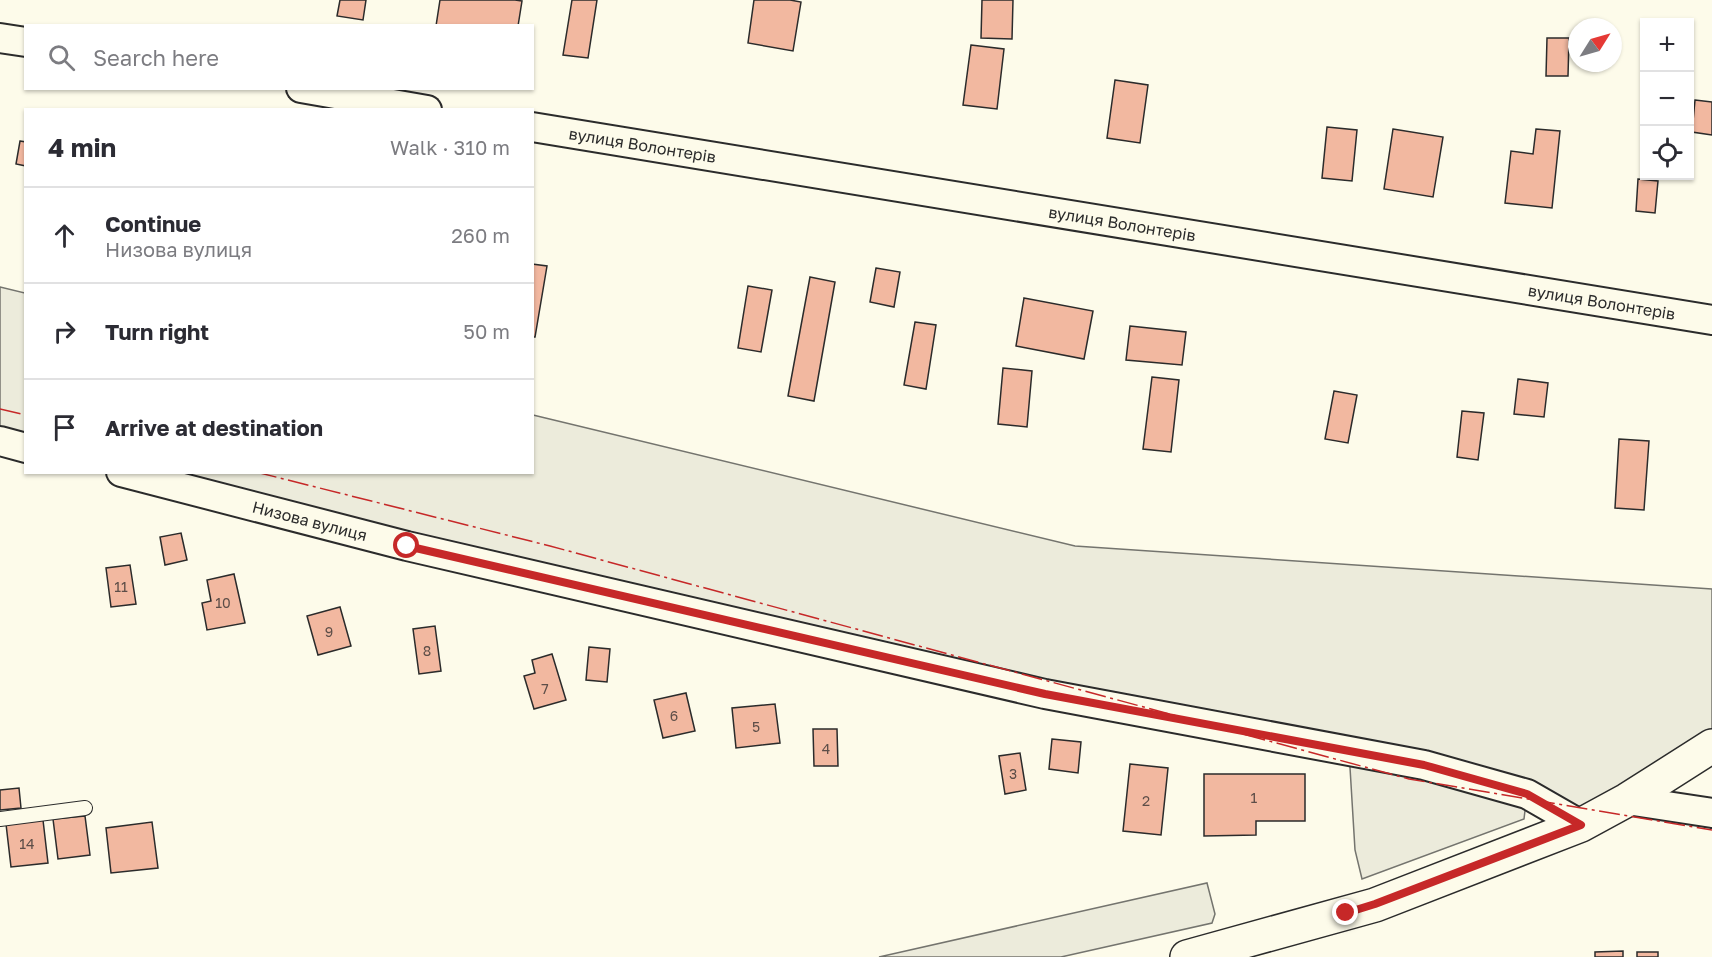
<!DOCTYPE html>
<meta charset="utf-8">
<style>
body{margin:0;font-family:"Golos Text",sans-serif;background:#f2f2f3;color:#2b2b33}
.controls{position:absolute;right:18px;top:18px;display:grid;overflow:hidden;border-radius:0px;box-shadow:0 2px 4px #0004}
.controls button{width:54px;height:54px;display:grid;place-items:center;padding:0;border:0;border-bottom:2px solid #e1e1e2;background:#fff;color:#2b2b33;font:30px sans-serif}
.compass{position:absolute;left:1568px;top:18px;width:54px;height:54px;border-radius:50%;background:#fff;box-shadow:0 2px 4px #0004;rotate:53deg}
.stop{position:absolute;width:18px;height:18px;margin:-14px;border:4px solid #c62828;border-radius:50%;background:#fff}
.stop.end{background:#c62828;border-color:#fff;box-shadow:0 2px 6px #0008}
.list{margin:0;padding:0;list-style:none}
h2{display:flex;justify-content:space-between;align-items:center;height:78px;margin:0;padding:0 24px;font-size:26px}
h2 small{font-size:20px;font-weight:400;color:#7c7c81}
.list li{display:grid;grid-template-columns:39px 1fr auto;gap:18px;align-items:center;box-sizing:border-box;height:96px;padding:0 24px;border-top:2px solid #e1e1e2}
.list b{display:block;font-size:22px;white-space:nowrap}
.list p{margin:0;font-size:20px;white-space:nowrap;color:#7c7c81}
.list em{font-size:20px;font-style:normal;color:#7c7c81}
.icon{flex:none;width:33px;height:33px;fill:none;stroke:currentColor;stroke-width:2;stroke-linecap:round;stroke-linejoin:round}
.map{position:relative;flex:none;width:1712px;height:957px;overflow:hidden}
.search{position:absolute;background:#fff;box-shadow:0 2px 4px #0004;left:24px;top:24px;width:510px;height:66px;display:flex;align-items:center;gap:15px;box-sizing:border-box;padding:0 21px;border-radius:0px;color:#7c7c81;font-size:22px}
.panel{position:absolute;background:#fff;box-shadow:0 2px 4px #0004;left:24px;top:108px;width:510px;height:366px;border-radius:0px}
.map>svg:first-child{display:block}
.green{fill:#ecebdb;stroke:#74746e;stroke-width:1.5}
.building{fill:#f2b8a0;stroke:#2b2b2b;stroke-width:1.5}
.lines{fill:none;stroke-linecap:round;stroke-linejoin:round}
.lane-casing{stroke:#2b2b2b;stroke-width:16}
.street-casing{stroke:#2b2b2b;stroke-width:32}
.secondary-casing{stroke:#2b2b2b;stroke-width:36}
.lane{stroke:#fdfbea;stroke-width:14}
.street{stroke:#fdfbea;stroke-width:28}
.secondary{stroke:#fdfbea;stroke-width:33}
.power{stroke:#c62828;stroke-width:1.5;stroke-dasharray:21 4.5 3 4.5;stroke-linecap:butt}
.route{stroke:#c62828;stroke-width:8}
.labels{text-anchor:middle;dominant-baseline:central;stroke-width:4.5;stroke-linejoin:round;paint-order:stroke}
.number-label{font-size:14px;fill:#5d4e48}
.street-label{font-size:16px;fill:#2b2b2b;stroke:#fdfbea}
</style>
<div class="map">
<svg width="1712" height="957" viewBox="0 0 1712 957">
<rect width="100%" height="100%" fill="#fdfbea"/>
<g class="green">
<polygon points="0,287 25,293 25,448 0,441"/>
<polygon points="533,415 1075,546 1712,589 1712,746 1581,825 1527,794 1524,819 1362,879 1355,850 1349,751 121,473 532,472"/>
<polygon points="1207,883 1215,914 1212,923 1061,957 879,957"/>
</g>
<g class="building">
<polygon points="340,0 366,0 363,20 337,16"/>
<polygon points="440,0 515,0 522,1 518,26 436,26"/>
<polygon points="572,0 597,0 588,58 563,55"/>
<polygon points="754,0 790,0 801,2 793,51 748,43"/>
<polygon points="982,0 1013,0 1012,39 981,38"/>
<polygon points="1547,38 1569,38 1568,76 1546,76"/>
<polygon points="971,45 1004,49 997,109 963,105"/>
<polygon points="1115,80 1148,85 1140,143 1107,138"/>
<polygon points="1695,100 1712,102 1712,135 1692,132"/>
<polygon points="1327,127 1357,130 1352,181 1322,178"/>
<polygon points="1393,129 1443,137 1433,197 1384,189"/>
<polygon points="1536,129 1560,131 1552,208 1505,203 1511,151 1533,154"/>
<polygon points="20,141 26,142 26,166 16,164"/>
<polygon points="1638,179 1658,181 1655,213 1636,211"/>
<polygon points="532,264 547,266 535,337 532,337"/>
<polygon points="876,268 900,272 894,307 870,302"/>
<polygon points="810,277 835,282 814,401 788,396"/>
<polygon points="748,286 772,290 761,352 738,348"/>
<polygon points="1024,298 1093,311 1084,359 1016,346"/>
<polygon points="915,322 936,325 926,389 904,385"/>
<polygon points="1130,326 1186,332 1182,365 1126,360"/>
<polygon points="1003,368 1032,371 1027,427 998,424"/>
<polygon points="1152,377 1179,380 1171,452 1143,449"/>
<polygon points="1518,379 1548,383 1544,417 1514,414"/>
<polygon points="1334,391 1357,395 1348,443 1325,439"/>
<polygon points="1462,411 1484,413 1478,460 1457,457"/>
<polygon points="1619,439 1649,441 1644,510 1615,508"/>
<polygon points="181,533 187,560 165,565 160,537"/>
<polygon points="130,565 136,604 111,607 106,568"/>
<polygon points="234,574 245,623 207,630 202,603 211,601 207,580"/>
<polygon points="340,607 351,646 318,655 307,616"/>
<polygon points="435,626 441,671 419,674 413,629"/>
<polygon points="589,647 610,649 607,682 586,680"/>
<polygon points="552,654 566,700 534,709 524,676 535,673 532,660"/>
<polygon points="686,693 695,731 663,738 654,700"/>
<polygon points="775,704 780,743 736,748 732,708"/>
<polygon points="813,729 837,729 838,766 814,766"/>
<polygon points="1052,739 1081,742 1078,773 1049,769"/>
<polygon points="1020,753 1026,790 1005,794 999,756"/>
<polygon points="1130,764 1168,768 1161,835 1123,831"/>
<polygon points="1204,774 1305,774 1305,821 1256,821 1256,835 1204,836"/>
<polygon points="19,788 21,808 0,810 0,790"/>
<polygon points="85,816 90,855 58,859 53,819"/>
<polygon points="43,820 48,863 11,867 6,824"/>
<polygon points="152,822 158,868 111,873 106,828"/>
<polygon points="1623,951 1623,957 1595,957 1595,952"/>
<rect x="1637" y="952" width="21" height="5"/>
</g>
<g class="lines">
<defs>
<polyline id="lane" points="0,819 85,808"/>
<g id="street">
<polyline points="0,38 26,42"/>
<polyline points="301,88 427,110"/>
<path id="s1" d="M532,127L1712,320"/>
<polyline points="0,441 26,448"/>
<path id="s2" d="M121,472L407,546L1045,694L1424,765L1527,794L1581,825"/>
<polyline points="1627,800 1712,813"/>
</g>
<polyline id="secondary" points="1187,957 1375,905 1581,825 1627,800 1712,746"/>
</defs>
<use href="#lane" class="lane-casing"/>
<use href="#street" class="street-casing"/>
<use href="#secondary" class="secondary-casing"/>
<use href="#lane" class="lane"/>
<use href="#street" class="street"/>
<use href="#secondary" class="secondary"/>
<g class="power">
<polyline points="0,409 26,415"/>
<polyline points="256,472 550,546 1409,779 1712,830"/>
</g>
</g>
<g class="lines">
<polyline class="route" points="407,546 1045,694 1424,765 1527,794 1581,825 1375,904 1346,913"/>
</g>
<g class="labels">
<g class="number-label">
<text x="121" y="586">11</text>
<text x="223" y="602">10</text>
<text x="329" y="631">9</text>
<text x="427" y="650">8</text>
<text x="545" y="688">7</text>
<text x="674" y="715">6</text>
<text x="756" y="726">5</text>
<text x="826" y="748">4</text>
<text x="1013" y="773">3</text>
<text x="1254" y="797">1</text>
<text x="1146" y="800">2</text>
<text x="27" y="843">14</text>
</g>
<g class="street-label">
<text stroke="none"><textPath href="#s1" startOffset="112">вулиця Волонтерів</textPath></text>
<text stroke="none"><textPath href="#s1" startOffset="598">вулиця Волонтерів</textPath></text>
<text stroke="none"><textPath href="#s1" startOffset="1084">вулиця Волонтерів</textPath></text>
<text stroke="none"><textPath href="#s2" startOffset="195">Низова вулиця</textPath></text>
</g>
</g>
</svg>
<div class="controls">
<button>+</button>
<button>−</button>
<button><svg class="icon" aria-label="locate" viewBox="0 0 24 24"><circle cx="12" cy="12" r="6"/><path d="M12 2v4M12 18v4M2 12h4M18 12h4"/></svg></button>
</div>
<svg class="compass" viewBox="-18 -18 36 36"><path d="M0-13l5 13h-10z" fill="#e53935"/><path d="M0 13l5-13h-10z" fill="#7c7c81"/></svg>
<div class="stop" style="left:407px;top:546px"></div>
<div class="stop end" style="left:1346px;top:913px"></div>
<div class="search"><svg class="icon" aria-label="search" viewBox="0 0 24 24"><circle cx="10" cy="10" r="6"/><path d="M15 15l6 6"/></svg>Search here</div>
<section class="panel">
<h2>4 min<small>Walk · 310 m</small></h2>
<ul class="list">
<li><svg class="icon" aria-label="ahead" viewBox="0 0 24 24"><path d="M12 20V5M6 11l6-6 6 6"/></svg><div><b>Continue</b><p>Низова вулиця</p></div><em>260 m</em></li>
<li><svg class="icon" aria-label="right" viewBox="0 0 24 24"><path d="M7 20v-9h11M14 6l5 5-5 5"/></svg><div><b>Turn right</b></div><em>50 m</em></li>
<li><svg class="icon" aria-label="arrive" viewBox="0 0 24 24"><path d="M6 21V4h12l-3 4 3 4H6"/></svg><div><b>Arrive at destination</b></div></li>
</ul>
</section>
</div>
